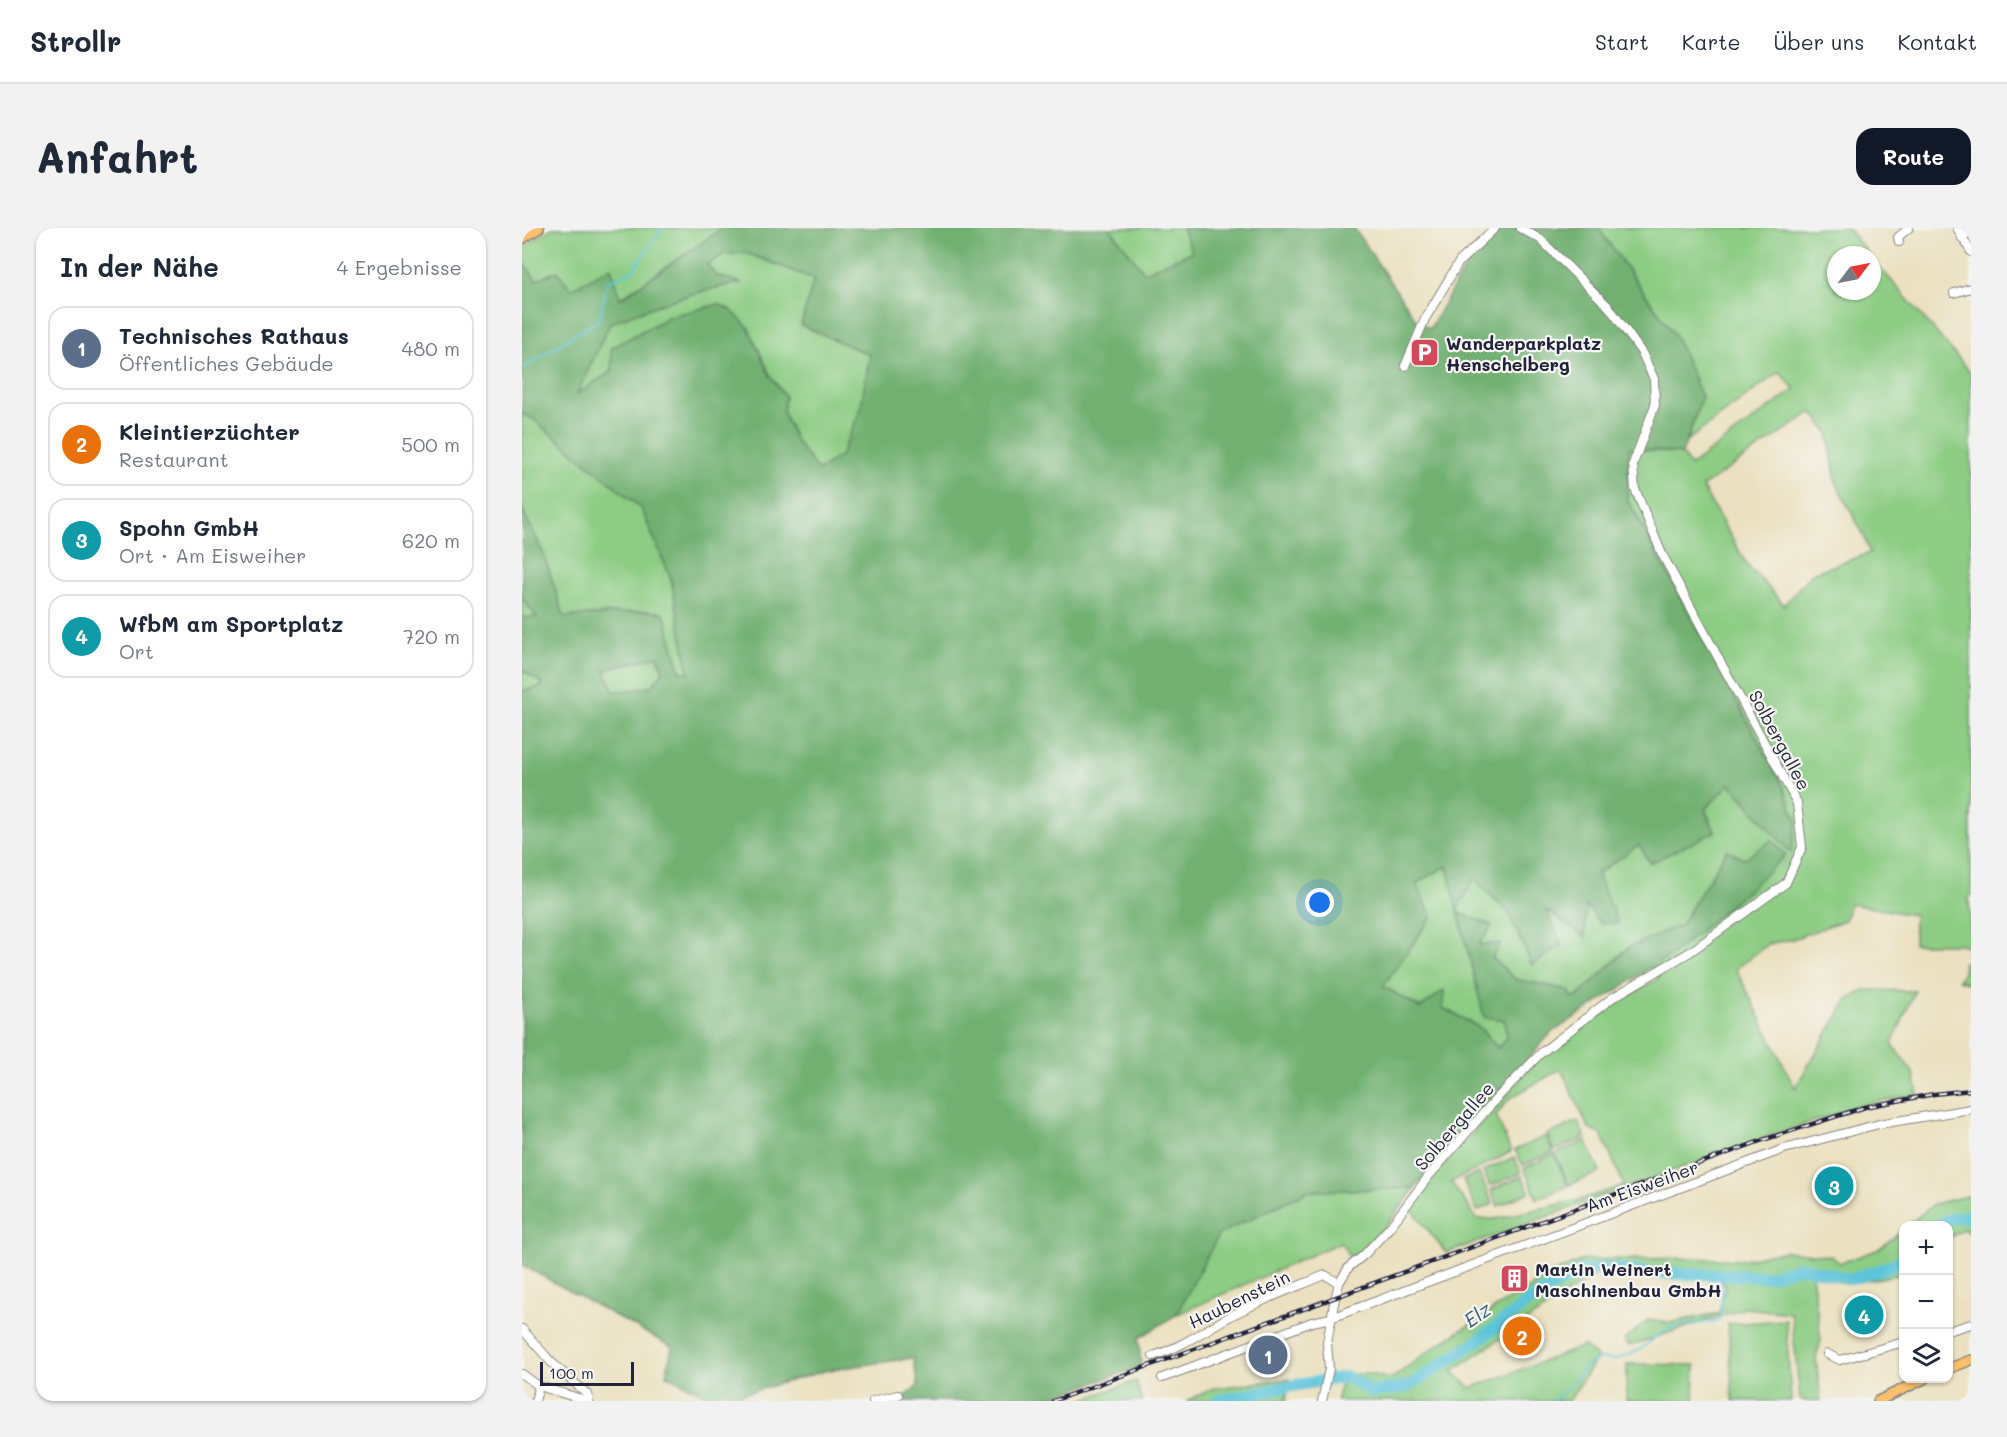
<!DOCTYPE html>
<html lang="de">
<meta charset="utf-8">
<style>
body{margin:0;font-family:Mali,sans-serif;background:#f2f2f3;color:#1f2937}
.controls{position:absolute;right:18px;bottom:18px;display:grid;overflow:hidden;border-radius:12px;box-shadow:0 2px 4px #0004}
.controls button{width:54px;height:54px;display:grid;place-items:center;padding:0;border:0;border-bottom:2px solid #e0e1e3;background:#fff;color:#1f2937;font:30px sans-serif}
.compass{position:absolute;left:1305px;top:18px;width:54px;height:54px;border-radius:50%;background:#fff;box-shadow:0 2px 4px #0004;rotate:58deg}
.scale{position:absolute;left:18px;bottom:15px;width:94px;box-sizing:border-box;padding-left:6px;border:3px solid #22223b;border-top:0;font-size:16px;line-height:21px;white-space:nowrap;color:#22223b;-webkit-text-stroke:4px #f6f6f2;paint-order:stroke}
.you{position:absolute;left:798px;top:675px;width:21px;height:21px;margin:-15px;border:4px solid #fff;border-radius:50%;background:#1a73e8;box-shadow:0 0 0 9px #1a73e833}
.badge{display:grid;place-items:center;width:39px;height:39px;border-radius:50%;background:#111827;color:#fff;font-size:20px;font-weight:700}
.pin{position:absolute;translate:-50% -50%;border:3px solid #fff;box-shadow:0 2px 6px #0006}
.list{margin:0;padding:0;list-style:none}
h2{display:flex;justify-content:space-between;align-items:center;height:78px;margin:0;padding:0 24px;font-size:26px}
h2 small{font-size:20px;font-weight:400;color:#747a83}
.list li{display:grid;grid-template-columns:39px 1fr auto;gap:18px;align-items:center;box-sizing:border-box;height:84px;margin:0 12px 12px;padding:0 12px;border:2px solid #e0e1e3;border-radius:18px}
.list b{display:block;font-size:22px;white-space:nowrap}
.list p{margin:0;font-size:20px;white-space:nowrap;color:#747a83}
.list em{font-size:20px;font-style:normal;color:#747a83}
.icon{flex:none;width:33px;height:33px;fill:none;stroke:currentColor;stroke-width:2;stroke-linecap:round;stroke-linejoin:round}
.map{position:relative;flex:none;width:1449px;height:1173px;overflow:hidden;border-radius:18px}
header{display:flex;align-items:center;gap:36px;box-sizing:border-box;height:84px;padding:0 30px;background:#fff;border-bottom:2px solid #e0e1e3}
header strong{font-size:28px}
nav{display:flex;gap:33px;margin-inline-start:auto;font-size:21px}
.intro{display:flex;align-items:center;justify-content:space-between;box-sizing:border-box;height:144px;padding:0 36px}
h1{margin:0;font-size:42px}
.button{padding:15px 27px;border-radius:18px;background:#111827;color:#fff;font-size:21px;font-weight:700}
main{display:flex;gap:36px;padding:0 36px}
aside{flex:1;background:#fff;border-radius:18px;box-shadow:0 2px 4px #0004}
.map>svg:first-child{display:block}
.green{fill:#8ccc83;stroke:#57775f;stroke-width:1.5;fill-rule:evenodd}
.forest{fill:#71b071;stroke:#4a6956;stroke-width:1.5;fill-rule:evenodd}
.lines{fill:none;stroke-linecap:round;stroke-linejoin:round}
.stream{stroke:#5dc4da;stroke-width:2}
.river{stroke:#5dc4da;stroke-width:12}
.minor-casing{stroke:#86827e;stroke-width:10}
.major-casing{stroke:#86827e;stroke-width:12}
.minor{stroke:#fff;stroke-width:8}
.major{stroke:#f9bf6d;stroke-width:9}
.rail-casing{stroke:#22223b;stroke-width:4.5}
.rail{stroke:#f6f6f2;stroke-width:2;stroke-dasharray:7;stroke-linecap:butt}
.labels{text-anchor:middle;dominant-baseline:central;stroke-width:4.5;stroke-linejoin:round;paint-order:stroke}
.poi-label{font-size:18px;font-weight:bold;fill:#22223b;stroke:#f6f6f2;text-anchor:start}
.street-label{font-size:18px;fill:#22223b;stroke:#f6f6f2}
.water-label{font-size:20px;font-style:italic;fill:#375b73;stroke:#f6f6f2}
</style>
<header>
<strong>Strollr</strong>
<nav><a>Start</a><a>Karte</a><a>Über uns</a><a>Kontakt</a></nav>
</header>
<div class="intro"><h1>Anfahrt</h1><a class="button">Route</a></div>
<main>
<aside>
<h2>In der Nähe<small>4 Ergebnisse</small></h2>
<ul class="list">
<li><span class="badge" style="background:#5c6f8a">1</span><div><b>Technisches Rathaus</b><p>Öffentliches Gebäude</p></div><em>480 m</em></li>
<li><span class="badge" style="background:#e8710a">2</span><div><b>Kleintierzüchter</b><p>Restaurant</p></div><em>500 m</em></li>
<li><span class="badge" style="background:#0f9aa8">3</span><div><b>Spohn GmbH</b><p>Ort · Am Eisweiher</p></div><em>620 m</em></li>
<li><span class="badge" style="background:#0f9aa8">4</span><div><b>WfbM am Sportplatz</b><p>Ort</p></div><em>720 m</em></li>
</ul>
</aside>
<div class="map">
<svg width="1449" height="1173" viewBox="0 0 1449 1173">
<rect width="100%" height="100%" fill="#f6f6f2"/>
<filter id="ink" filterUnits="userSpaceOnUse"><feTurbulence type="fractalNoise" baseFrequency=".0167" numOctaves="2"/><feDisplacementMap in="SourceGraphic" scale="12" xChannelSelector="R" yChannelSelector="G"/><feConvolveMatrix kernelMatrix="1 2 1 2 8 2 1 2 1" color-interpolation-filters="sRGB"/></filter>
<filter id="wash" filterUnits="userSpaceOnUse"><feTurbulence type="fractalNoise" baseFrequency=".008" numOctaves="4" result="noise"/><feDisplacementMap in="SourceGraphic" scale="24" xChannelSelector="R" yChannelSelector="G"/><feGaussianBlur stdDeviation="1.35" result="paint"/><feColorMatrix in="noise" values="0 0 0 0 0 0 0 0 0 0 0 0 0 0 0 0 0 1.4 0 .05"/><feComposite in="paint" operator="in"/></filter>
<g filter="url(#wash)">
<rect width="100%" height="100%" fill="#ebe1c0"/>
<g class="green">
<polygon points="30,0 201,0 97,71 14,52 0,32 0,20"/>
<polygon points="588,0 660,0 670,24 621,45"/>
<path d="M1076,0H1325L1348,27H1314V63H1350V30L1449,145V668L1447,669L1449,719L1439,716H1392V687L1328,676L1323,692L1271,711L1246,716L1214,741L1273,860L1326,771L1343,762L1393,763L1370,816L1392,846L1396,866L1345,876L1245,909L924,1025L888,979L909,952L1021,825L1107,768L1137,750L1128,740L1152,725L1225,663L1222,631L1205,622L1159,697L1106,720L1055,769H1050L1046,762L993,751L970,729L978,716L956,717L969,697L936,685L981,792L985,808L976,820L957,799L921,780H898L861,758L910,689L893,655L925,638L935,681L952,651L986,684L1010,737L1024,681L1063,708V676L1095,696L1074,646L1118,616L1193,604L1183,581L1209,555L1269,624L1275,593L1261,558L1105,270L1106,220L1160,226L1168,238L1273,161L1257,144L1165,213L1180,169L1154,109ZM1290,184L1306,204L1314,255L1341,306L1348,325L1290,345L1262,377L1224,335L1180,259ZM1039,841L1067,901L1079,906L1102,957L1061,971L972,991H955L929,954L989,924L974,887L988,870Z"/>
<path d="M224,25L292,51L279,97L348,127L338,183L319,228L296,243L274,213L261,184L263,168L248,147L226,99L90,143L54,167L88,95C131,78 172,63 218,55L195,48L185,37L202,26Z"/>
<polygon points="0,186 11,191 119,280 149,351 167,446 158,443 142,385 125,383 42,389 21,324 0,281"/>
<polygon points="0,370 15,389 0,390"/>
<polygon points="136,428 141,444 129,459 92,464 83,442"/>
<polygon points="0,441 25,457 0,463"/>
<polygon points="1442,734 1449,736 1449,756 1436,752 1441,744"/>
<polygon points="1056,893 1063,909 1032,923 1025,907"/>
<polygon points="1024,908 1031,924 1001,937 993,922"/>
<polygon points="1064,912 1078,944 1047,957 1033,926"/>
<polygon points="1032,926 1046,958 1015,971 1002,940"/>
<polygon points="992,929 999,945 968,958 961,943"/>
<polygon points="957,945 971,976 955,983 941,952"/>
<polygon points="1000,948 1007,964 976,978 969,962"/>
<polygon points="893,960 865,997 829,1032 819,1014 654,1087 697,1006 786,963"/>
<polygon points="1449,967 1449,1006 1442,1001 1427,1010 1426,998 1386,997 1412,976"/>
<path d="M1381,1002V1046L1324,1056L1290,1046L1299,1112L1294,1130L1299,1173H1282L1278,1170L1269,1085L1223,1080L1107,1118L1102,1112L1126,1092L1147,1095L1197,1085L1203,1057L1197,1049L1081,1042L930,1143L949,1160L1062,1118L1075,1129L1047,1173H814C816,1167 817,1160 820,1155C829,1139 856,1148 869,1151L911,1120L986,1072L1002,1065L1020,1050L1061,1032L1168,1030L1218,1032L1264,1023L1309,1028L1318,1035L1355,1022Z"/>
<polygon points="1264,1092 1269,1173 1211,1173 1206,1096"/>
<polygon points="1105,1136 1173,1137 1172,1173 1104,1173"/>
<polygon points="768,1151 764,1173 664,1173 693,1160"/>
<polygon points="614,1153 620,1173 556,1173"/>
</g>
<path class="forest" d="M201,0H588L622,44L670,24L660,0H832L896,95L908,100L943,39L980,0H1076L1154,109L1180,169L1160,226L1107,220L1105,271L1261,558L1275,593L1269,625L1208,556L1183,581L1193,604L1128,635L1117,617L1075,646L1096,696L1078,695L1064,677L1063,709L1024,682L1040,717L1010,737L986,684L952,651L935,682L925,638L894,655L910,689L861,758L898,780L922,762L921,780L957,799L976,820L985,808L982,792L962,789L936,684L970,698L957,717L979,715L970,730L993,751L1046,762L1050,769H1055L1106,720L1159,697L1205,622L1222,631L1250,612L1264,627L1225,663L1152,725L1029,805L893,960L786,963L697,1006L654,1087L617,1110L619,1139L518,1173H371L381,1170L396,1158L391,1130L306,1142L196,1173L144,1147L150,1119L0,1037V463L19,459L20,455L0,442V390L15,389L0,370V281L21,324L42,389L125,383L142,385L158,443L167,445L149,351L119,280L11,191L0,186V32L14,52L35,43L49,61L89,39L98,71ZM224,25L292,51L279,97L348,127L338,183L319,227L296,243L274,213L261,184L263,168L248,147L226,99L209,82L197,76L148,88L89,120L90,143L55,166L88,95C132,78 174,62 220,55L195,48L185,37L202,26ZM136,428L141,444L129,459L92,464L83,442Z"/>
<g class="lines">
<g class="stream">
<polyline points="0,141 78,91 85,54 110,43 141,0"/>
<polyline points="1031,1173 1046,1159 1062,1140 1070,1134 1078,1131 1093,1132 1117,1122 1143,1102 1154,1098 1196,1093 1200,1087 1199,1046"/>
</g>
<g class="river">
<polyline points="1414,998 1430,990 1449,988"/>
<polyline points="695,1173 775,1157 825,1149 850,1164 885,1159 953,1115 1014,1068 1057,1044 1083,1040 1129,1045 1247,1048 1279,1039 1329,1051 1361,1041 1382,1031"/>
</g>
</g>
</g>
<g filter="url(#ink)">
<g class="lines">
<defs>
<g id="minor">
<polyline points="1435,0 1449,24"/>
<polyline points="1440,10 1449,2"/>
<polyline points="1377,14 1376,9 1387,0"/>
<polyline points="1432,65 1449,60"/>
<polyline points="883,138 903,91 937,34 973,0"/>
<polyline points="0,1101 29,1134 65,1166 67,1173"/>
<polyline points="1426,1103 1449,1096"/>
<polyline points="1305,1126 1318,1132 1382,1114"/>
<path d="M631,1128C658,1120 680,1104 705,1090C736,1073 770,1061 803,1047L817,1055"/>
<polyline points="0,1146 17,1158 66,1173"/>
<polyline points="640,1150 790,1094 809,1090 1262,921 1357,896 1449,881"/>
<polyline points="13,1173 17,1158"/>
<polyline points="351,1173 376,1167"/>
<polyline points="800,1173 807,1141 805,1115 812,1075 817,1055 827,1039 842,1027 868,999 906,949 973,872 1019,825 1090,770 1168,724 1264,655 1280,619 1275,575 1140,326 1113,261 1111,236 1133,177 1132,151 1120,125 1087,79 1018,11 998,0"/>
</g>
<g id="major">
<polyline points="0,11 17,0"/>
<polyline points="1426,1141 1449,1132"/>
<polyline points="1356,1173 1404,1150"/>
</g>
</defs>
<use href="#minor" class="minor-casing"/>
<use href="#major" class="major-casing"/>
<use href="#minor" class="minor"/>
<use href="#major" class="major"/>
<defs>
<polyline id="rail" points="531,1173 1241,912 1343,879 1412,866 1449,862"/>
</defs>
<use href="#rail" class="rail-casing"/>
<use href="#rail" class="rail"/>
</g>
</g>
<defs>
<symbol id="parking-square" viewBox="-11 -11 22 22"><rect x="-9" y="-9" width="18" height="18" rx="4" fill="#d1495b" stroke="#f6f6f2"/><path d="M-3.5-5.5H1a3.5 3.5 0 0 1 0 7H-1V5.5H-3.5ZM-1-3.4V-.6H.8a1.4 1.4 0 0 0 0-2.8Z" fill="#fff"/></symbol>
<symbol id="building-square" viewBox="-11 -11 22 22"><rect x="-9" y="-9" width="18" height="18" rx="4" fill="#d1495b" stroke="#f6f6f2"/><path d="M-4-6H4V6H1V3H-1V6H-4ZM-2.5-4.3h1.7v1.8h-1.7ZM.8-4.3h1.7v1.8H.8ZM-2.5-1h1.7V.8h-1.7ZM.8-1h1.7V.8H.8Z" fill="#fff"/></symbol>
</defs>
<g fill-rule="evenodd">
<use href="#parking-square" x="886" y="108" width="33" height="33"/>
<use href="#building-square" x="976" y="1034" width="33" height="33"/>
</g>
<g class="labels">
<g class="poi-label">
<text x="924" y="115">Wanderparkplatz<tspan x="924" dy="21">Henschelberg</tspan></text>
<text x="1013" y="1041">Martin Weinert<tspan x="1013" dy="21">Maschinenbau GmbH</tspan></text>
</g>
<g class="street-label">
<text transform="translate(1258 512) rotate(62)">Solbergallee</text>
<text transform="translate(932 898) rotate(-49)">Solbergallee</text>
<text transform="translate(1120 958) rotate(-20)">Am Eisweiher</text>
<text transform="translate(717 1071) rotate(-26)">Haubenstein</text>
</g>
<g class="water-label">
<text transform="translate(955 1086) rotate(-35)">Elz</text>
</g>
</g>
</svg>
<div class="controls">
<button>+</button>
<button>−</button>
<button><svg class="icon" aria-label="layers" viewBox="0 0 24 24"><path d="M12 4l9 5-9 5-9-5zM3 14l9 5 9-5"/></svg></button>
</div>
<svg class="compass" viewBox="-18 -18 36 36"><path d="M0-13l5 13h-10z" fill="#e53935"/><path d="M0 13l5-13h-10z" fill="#747a83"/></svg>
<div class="scale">100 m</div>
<div class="you"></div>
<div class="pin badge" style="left:746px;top:1127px;background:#5c6f8a">1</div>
<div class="pin badge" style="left:1000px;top:1108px;background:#e8710a">2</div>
<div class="pin badge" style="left:1312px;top:958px;background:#0f9aa8">3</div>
<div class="pin badge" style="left:1342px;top:1087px;background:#0f9aa8">4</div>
</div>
</main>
